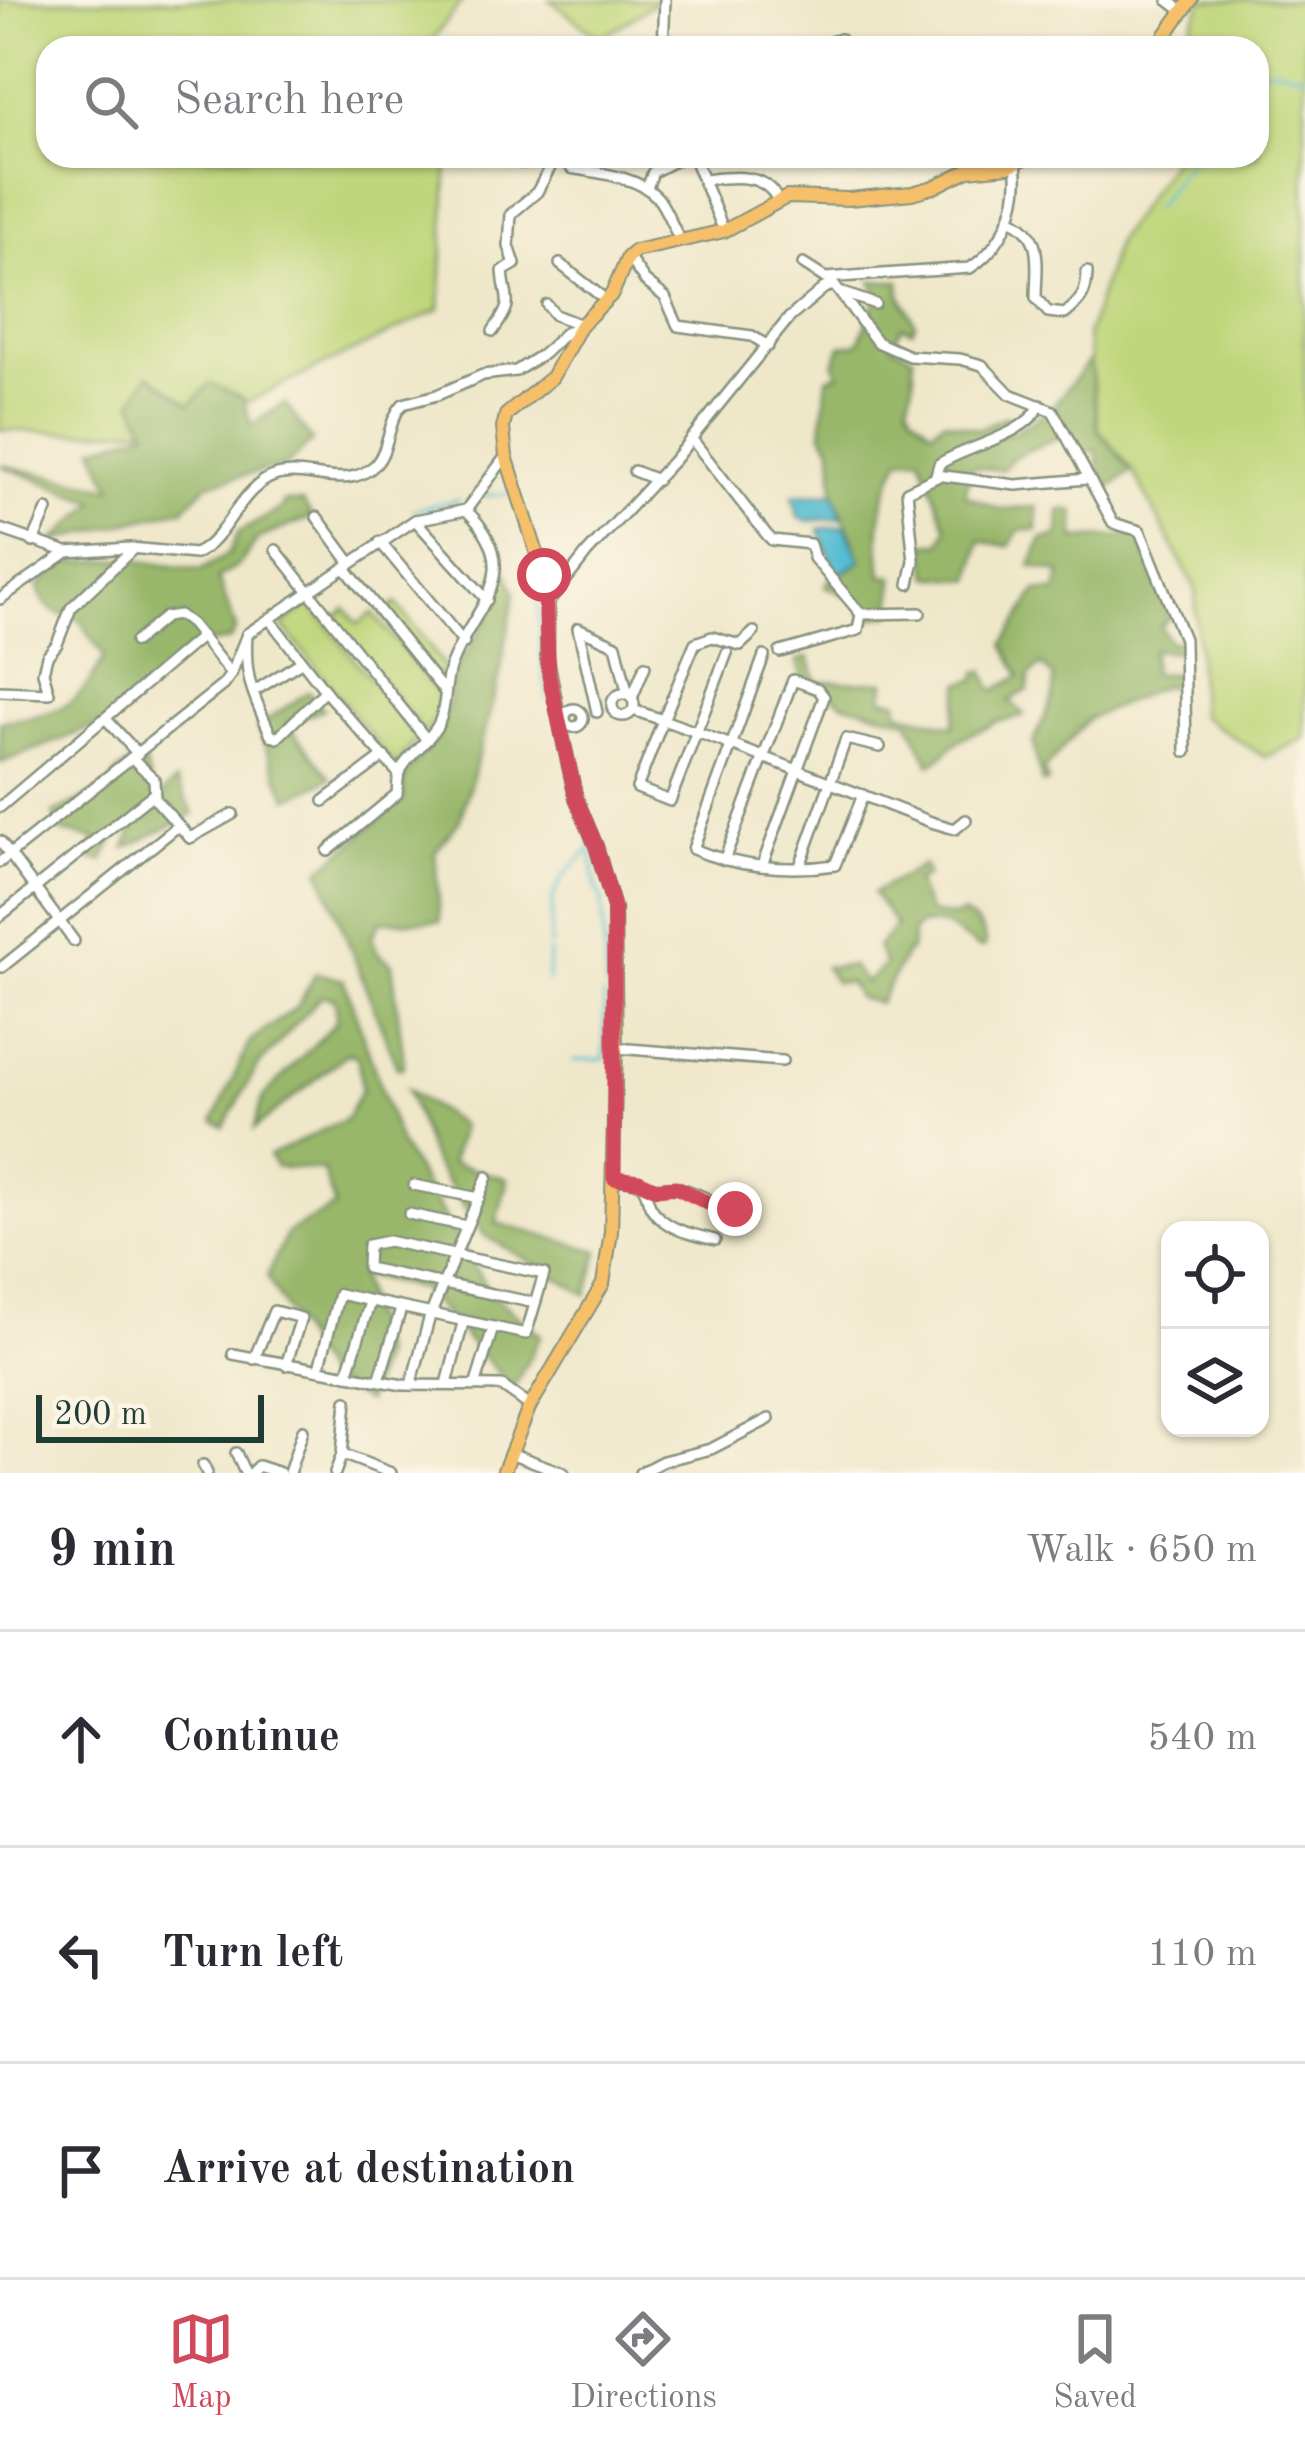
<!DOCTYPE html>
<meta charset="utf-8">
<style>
body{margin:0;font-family:"Old Standard TT",serif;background:#f2f2f3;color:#2b2b33}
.controls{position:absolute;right:36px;bottom:36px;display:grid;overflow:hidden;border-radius:24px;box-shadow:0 3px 9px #0004}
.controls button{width:108px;height:108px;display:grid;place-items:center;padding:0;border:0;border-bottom:3px solid #e1e1e2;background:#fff;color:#2b2b33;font:60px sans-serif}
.scale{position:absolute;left:36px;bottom:30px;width:228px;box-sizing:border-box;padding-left:12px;border:6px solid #1f3d34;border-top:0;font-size:33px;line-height:42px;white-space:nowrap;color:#1f3d34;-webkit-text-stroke:9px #fcf5e5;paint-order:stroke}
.stop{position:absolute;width:36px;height:36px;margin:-27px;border:9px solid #d1495b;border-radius:50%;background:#fff}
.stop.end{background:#d1495b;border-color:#fff;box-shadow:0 3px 12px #0008}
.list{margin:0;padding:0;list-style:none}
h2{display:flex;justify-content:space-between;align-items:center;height:156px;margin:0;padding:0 48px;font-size:51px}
h2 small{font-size:39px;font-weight:400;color:#7c7c81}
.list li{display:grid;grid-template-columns:78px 1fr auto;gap:36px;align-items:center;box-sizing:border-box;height:216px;padding:0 48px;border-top:3px solid #e1e1e2}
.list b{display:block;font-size:45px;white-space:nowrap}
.list em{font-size:39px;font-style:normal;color:#7c7c81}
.icon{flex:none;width:66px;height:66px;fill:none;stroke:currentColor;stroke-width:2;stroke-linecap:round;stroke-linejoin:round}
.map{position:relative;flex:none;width:1305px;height:1473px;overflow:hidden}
.search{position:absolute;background:#fff;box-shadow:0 3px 9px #0004;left:36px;right:36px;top:36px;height:132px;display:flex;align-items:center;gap:30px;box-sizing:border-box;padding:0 42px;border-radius:36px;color:#7c7c81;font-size:45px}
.sheet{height:804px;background:#fff}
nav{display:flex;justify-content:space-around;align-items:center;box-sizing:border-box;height:168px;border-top:3px solid #e1e1e2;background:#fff;font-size:33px;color:#7c7c81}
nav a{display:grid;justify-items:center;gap:6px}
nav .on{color:#d1495b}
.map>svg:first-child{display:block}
.green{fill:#c0d67a;stroke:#708a57;stroke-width:3}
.forest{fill:#98b76a;stroke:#5c7a4f;stroke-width:3}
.water{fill:#54bdd2;stroke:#3a7d83;stroke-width:3}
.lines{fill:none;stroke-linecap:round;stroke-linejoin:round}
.stream{stroke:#54bdd2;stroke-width:3}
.minor-casing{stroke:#87927e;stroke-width:14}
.major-casing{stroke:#87927e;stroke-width:16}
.minor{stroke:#fff;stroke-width:9}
.major{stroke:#f6c06b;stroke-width:12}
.route{stroke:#d1495b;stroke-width:15}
</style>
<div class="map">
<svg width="1305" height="1473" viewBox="0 0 1305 1473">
<rect width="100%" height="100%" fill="#fcf5e5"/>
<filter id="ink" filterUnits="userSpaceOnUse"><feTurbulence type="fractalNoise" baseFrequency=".00833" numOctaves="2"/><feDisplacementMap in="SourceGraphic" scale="24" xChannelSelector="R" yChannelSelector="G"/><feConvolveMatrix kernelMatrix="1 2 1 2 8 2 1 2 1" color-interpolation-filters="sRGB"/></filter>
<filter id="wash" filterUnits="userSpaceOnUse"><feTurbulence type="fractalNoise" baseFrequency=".004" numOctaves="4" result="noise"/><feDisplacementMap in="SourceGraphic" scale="48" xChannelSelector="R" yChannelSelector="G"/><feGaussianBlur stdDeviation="2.7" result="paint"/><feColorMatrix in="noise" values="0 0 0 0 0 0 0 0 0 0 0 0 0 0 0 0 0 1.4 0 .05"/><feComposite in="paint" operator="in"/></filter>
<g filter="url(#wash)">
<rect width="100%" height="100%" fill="#efe7c9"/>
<g class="green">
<polygon points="0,0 463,0 426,48 48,48 48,156 448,156 440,309 202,424 74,433 0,430"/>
<polygon points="550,0 658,0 601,39"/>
<polygon points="1203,0 1305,0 1305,738 1265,757 1200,716 1195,588 1133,471 1099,430 1087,336 1117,240 1175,156 1257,156 1257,48 1189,48 1191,26"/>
<polygon points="396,603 444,666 439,683 383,614"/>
<polygon points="310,604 418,738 395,766 282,625"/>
<polygon points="346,609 358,624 373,613 438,694 436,719 424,733 333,619"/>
</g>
<g class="forest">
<path d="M872,281H900L901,295L915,324L912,330L902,326L892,345L913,356L914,379L908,404L913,414L932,430L944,420L978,429L1006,416L1008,423L1003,431L1008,435L1050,409L1090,360L1098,430L1132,471L1103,493L1096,450L1077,454L1068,433L1015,456L1002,470L971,467L965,495L999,509L1037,507V530H1020L1009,546L980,541L972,580L929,576L924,544L941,543L947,528L921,457L901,458C879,499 876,531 882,576L894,577L892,614L865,619L863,602L825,586L835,572L841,574L861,561L834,493L832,447L822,433L827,378L839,374L834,364L841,346L859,343L877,296Z"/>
<polygon points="149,374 190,404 211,383 244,399 251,425 285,403 312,441 286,466 209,483 183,509 52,542 96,502 0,465 112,488 94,448 147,431 133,401"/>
<path d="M283,502H303L312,517L259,538L238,566L218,578L236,629L230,640L192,647L162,672L122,716L0,763V722C56,713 77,712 104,657L79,619C57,613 44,612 38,587L61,563L122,559L201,570L229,554L238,533L282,508Z"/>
<path d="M1060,510L1074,511L1075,539L1140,535L1169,619L1160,626L1170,643L1181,640L1182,652L1152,650V674H1181L1175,685L1162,686L1088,719L1044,770L1048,782L1042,783L1033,744L1053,697L1054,677L1041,665L1029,676L1028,690L1009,701L1024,714L1022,717L996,722C986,730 978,730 966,736C952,743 945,757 930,764L908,720L843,703L801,675L797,661L809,657L816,681L885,682L883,698L898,701L899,712L953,726L961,683L977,679V672L984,671L993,691L1020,676L1004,644L1037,591L1057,592L1061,573L1031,566L1042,539L1059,536Z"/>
<polygon points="499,551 515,592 499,679 460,820 435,852 440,921 381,921 372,936 377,952 392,964 404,1063 402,1068 397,1067 320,870 403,800 403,779 442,730 455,669 489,616"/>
<polygon points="308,692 323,709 287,724 331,778 288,799 257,727"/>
<polygon points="143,758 156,800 176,781 194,814 126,848 137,819 116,835 103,861 89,859 95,839 62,832 53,813 107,789 118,771"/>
<path d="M924,865L927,876L916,882L929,913L954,917L963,914C977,922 986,931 985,947L979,948L944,925L921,924L913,931L911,951L906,953L879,1003L858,998L850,983L835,982L825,967L852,966L865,983L885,965L877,947L896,926L873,893Z"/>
<polygon points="316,973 344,980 400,1144 490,1293 541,1335 513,1389 421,1289 359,1275 381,1355 367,1402 326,1379 267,1277 287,1233 335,1207 323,1170 276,1167 269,1156 346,1119 362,1089 358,1057 348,1053 254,1129 263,1097 336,1022 336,1003 332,997 321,996 257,1067 224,1127 214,1121 250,1041 297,1007"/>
<polygon points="407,1089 461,1126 451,1163 508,1179 496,1223 599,1251 587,1295 484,1235 433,1162"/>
</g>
<g class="water">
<polygon points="834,493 842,518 807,521 798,517 793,496"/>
<polygon points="845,526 861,561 841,573 835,571 819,529"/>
</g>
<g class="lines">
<g class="stream">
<polyline points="1257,84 1262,70 1276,68 1305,75"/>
<path d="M1153,209C1171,192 1175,171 1195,156"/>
<polyline points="484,496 512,493"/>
<polyline points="413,510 458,500"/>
<path d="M531,554C542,604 536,649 548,698"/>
<polyline points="590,844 596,887 602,898 606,989"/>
<polyline points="550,946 553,898 562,878 587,852"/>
<polyline points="548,980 549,952"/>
<polyline points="573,1060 604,1059 604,996"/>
</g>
</g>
</g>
<g filter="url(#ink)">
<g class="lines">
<defs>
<g id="minor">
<polyline points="1168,0 1184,12"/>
<polyline points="663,48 665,0"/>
<polyline points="811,48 840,39"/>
<polyline points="518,156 522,163 556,162"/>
<path d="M566,156L571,168C598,173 637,176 657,197C667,209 672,227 681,241"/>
<polyline points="693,156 724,231"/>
<path d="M703,180C731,177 765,171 778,201"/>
<polyline points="647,188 653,172 678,159"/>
<path d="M1009,219C1045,233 1036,267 1036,298L1048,312L1065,314C1081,301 1087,293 1087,272"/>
<polyline points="628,257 645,281 665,297 678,326 752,336 768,346"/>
<polyline points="560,264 606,300"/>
<polyline points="803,264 828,280"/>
<path d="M825,278L970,268C1003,247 1022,203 1016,164"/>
<polyline points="843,293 875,304"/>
<polyline points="547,305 555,315 581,325"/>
<path d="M493,331C516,299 505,303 503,271L515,264L509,246L511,214L537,192L553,162"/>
<path d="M1040,405C1026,436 969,445 939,464L936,475L1016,485L1087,479"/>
<polyline points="691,438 767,535 772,540 810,544 814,558 861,614 920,613"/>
<polyline points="634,471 657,480"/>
<polyline points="317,517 351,563"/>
<polyline points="415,520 487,600"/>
<path d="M0,529L67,552L130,548L195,554C225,541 236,496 267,479C300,460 345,496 376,464C390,448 387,421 403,404L437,395L483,375L516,371L543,354L567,331L578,329"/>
<polyline points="33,542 47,510"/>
<polyline points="380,542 464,643"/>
<polyline points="276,550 427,740"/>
<polyline points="345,568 444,691"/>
<polyline points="909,584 914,561 907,491 937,477"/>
<polyline points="0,599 67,552"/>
<polyline points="548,603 587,553 674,460 789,318 824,288 834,285 877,342 909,356 960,359 982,365 1010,394 1053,411 1113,523 1140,531 1184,639 1186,752"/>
<polyline points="270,620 330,697 399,774"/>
<path d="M247,634C244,679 253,694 271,735L277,738L325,691"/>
<polyline points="135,642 165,617 179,615 191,624 231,674"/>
<polyline points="780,652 858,630 861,614"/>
<path d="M727,653L670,801L637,788L663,720C753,752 842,787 931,822L955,829L966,820"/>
<path d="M764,656L693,849C735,867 790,872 835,865L863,795"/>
<polyline points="256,690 301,662"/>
<polyline points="0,691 49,693 43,672 47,656 57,644 71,608 133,549"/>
<circle cx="623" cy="705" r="11"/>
<polyline points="632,698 645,666"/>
<circle cx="574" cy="718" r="9"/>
<polyline points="633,710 663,720 695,643 712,637 740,645 754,632"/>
<polyline points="597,712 578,628 616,645 628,695"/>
<polyline points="107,720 138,754"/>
<polyline points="132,758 154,779 155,799 190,838 233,814"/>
<polyline points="324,801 384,756"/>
<polyline points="0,807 202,636"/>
<polyline points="0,841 74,941"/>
<path d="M328,851L397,794C398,787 397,781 399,775C405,756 430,742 439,723C447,706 444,686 450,668C470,609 531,573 466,510"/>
<polyline points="724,860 793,680 818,689 824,697 762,866"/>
<polyline points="0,862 223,685 231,674 247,634 415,520 466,510 506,456"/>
<polyline points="800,866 846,739 880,747"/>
<polyline points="0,916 153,794"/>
<polyline points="2,967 178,826"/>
<polyline points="616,1048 782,1061"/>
<path d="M614,1178C662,1182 635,1196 660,1218C675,1232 696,1235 715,1240"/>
<polyline points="414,1185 479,1198"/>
<path d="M647,1188C657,1189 667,1186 676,1188C693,1189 732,1212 747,1219"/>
<polyline points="409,1214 466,1226"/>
<polyline points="233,1354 403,1385 502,1386 530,1406"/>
<polyline points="254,1359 274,1311 301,1318 286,1365"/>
<polyline points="319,1368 339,1294 526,1334 544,1274 388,1241 368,1245 367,1268 535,1303"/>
<polyline points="347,1375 370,1302"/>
<polyline points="379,1380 401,1309"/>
<polyline points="476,1383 493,1328"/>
<polyline points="447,1384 463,1323"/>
<polyline points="411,1385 430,1316 487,1177"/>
<polyline points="236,1453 245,1473"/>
<polyline points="510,1453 564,1473"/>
<polyline points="342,1454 347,1401"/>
<polyline points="203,1465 207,1473"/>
<polyline points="251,1473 258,1466 280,1473"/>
<polyline points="289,1473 303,1430"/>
<polyline points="335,1473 342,1454 391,1473"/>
<polyline points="640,1473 663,1461 711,1449 769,1419"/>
</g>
<g id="major">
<polyline points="1156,48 1191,0"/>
<polyline points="503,1473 529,1408 603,1284 611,1232 616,1048 614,908 596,846 576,798 564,744 547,658 548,588 506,456 503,428 506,415 552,377 581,325 612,294 628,257 635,251 724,231 787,197 849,199 912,193 934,187 968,170 1008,166 1030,156"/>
</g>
</defs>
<use href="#minor" class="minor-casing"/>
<use href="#major" class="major-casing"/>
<use href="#minor" class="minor"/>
<use href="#major" class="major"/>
</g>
</g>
<g class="lines" filter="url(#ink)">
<polyline class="route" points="544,575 549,676 576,798 596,846 614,908 614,1178 639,1181 656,1189 676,1187 708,1203 735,1209"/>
</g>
</svg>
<div class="controls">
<button><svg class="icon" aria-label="locate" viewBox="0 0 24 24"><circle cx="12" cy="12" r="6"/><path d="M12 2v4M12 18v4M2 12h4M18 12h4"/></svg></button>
<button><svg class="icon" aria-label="layers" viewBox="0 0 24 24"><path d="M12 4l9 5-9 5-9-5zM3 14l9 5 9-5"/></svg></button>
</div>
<div class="scale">200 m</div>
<div class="stop" style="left:544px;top:575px"></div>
<div class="stop end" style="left:735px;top:1209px"></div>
<div class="search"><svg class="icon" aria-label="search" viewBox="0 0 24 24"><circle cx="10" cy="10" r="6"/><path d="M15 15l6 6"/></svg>Search here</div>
</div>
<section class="sheet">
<h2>9 min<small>Walk · 650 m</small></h2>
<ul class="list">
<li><svg class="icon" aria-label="ahead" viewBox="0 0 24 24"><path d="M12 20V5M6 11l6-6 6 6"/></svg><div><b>Continue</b></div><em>540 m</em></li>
<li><svg class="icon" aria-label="left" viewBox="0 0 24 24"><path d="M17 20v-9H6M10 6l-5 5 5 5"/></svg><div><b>Turn left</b></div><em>110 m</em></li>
<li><svg class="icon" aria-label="arrive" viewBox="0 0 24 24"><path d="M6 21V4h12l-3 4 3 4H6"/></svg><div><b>Arrive at destination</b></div></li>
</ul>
</section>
<nav>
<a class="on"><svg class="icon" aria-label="map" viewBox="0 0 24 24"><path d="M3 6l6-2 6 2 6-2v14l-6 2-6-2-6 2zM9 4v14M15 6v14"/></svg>Map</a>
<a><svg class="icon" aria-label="directions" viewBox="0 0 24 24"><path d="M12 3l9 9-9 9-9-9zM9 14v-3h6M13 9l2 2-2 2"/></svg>Directions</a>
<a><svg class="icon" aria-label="saved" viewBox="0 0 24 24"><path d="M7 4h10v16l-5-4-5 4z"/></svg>Saved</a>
</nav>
